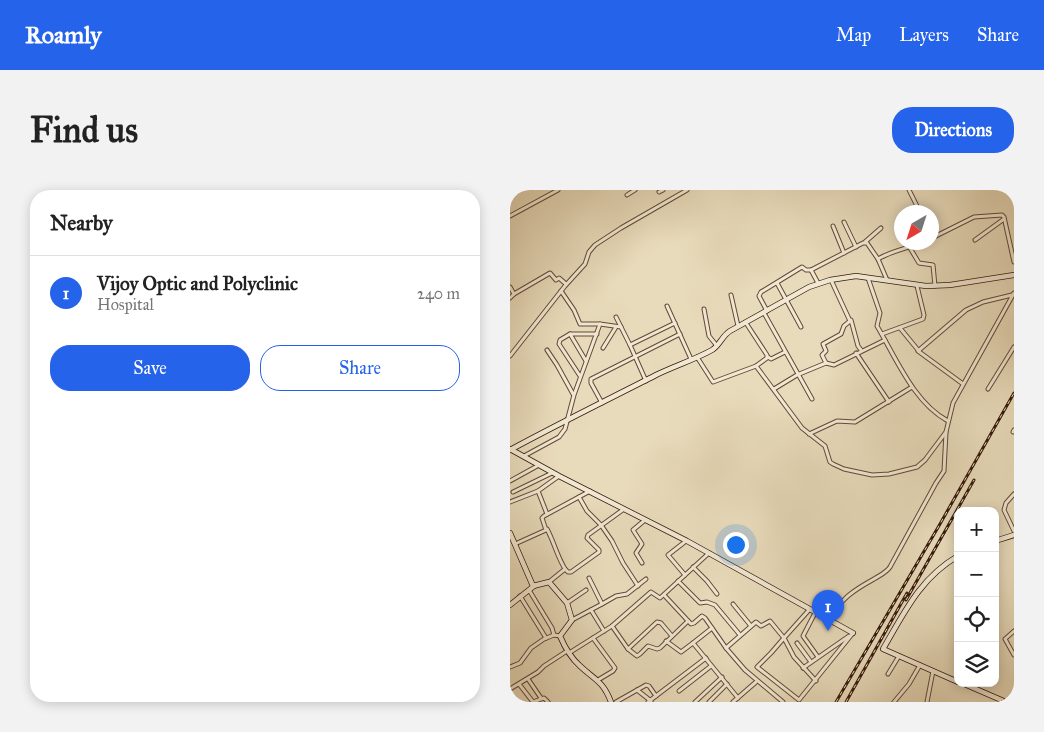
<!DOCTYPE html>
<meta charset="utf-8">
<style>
body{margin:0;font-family:"IM FELL Great Primer",serif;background:#f2f2f2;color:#222}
.controls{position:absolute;right:15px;bottom:15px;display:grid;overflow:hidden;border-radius:10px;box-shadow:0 2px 12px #0003}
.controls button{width:45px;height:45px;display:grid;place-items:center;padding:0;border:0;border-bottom:1px solid #e0e0e0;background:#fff;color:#222;font:25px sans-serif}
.compass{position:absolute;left:384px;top:15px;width:45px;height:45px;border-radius:50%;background:#fff;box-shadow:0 2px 12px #0003;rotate:219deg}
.you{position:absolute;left:225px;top:354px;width:18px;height:18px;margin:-12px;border:4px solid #fff;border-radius:50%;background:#1a73e8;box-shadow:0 0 0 8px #1a73e833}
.badge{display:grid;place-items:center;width:32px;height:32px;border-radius:50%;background:#2563eb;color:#fff;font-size:16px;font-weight:700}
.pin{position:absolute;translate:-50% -41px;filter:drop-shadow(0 1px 2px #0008)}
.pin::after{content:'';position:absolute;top:26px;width:18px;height:15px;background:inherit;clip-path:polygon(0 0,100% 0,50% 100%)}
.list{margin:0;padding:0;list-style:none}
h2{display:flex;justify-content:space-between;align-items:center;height:65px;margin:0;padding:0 20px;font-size:21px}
h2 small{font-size:16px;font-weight:400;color:#767676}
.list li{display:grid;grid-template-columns:32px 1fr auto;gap:15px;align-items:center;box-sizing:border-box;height:75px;padding:0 20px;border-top:1px solid #e0e0e0}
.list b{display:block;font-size:19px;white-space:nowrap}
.list p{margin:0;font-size:16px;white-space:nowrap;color:#767676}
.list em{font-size:16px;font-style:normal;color:#767676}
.actions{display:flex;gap:10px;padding:15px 20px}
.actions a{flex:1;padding:11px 0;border:1px solid #2563eb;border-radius:20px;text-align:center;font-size:18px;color:#2563eb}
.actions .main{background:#2563eb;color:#fff}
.icon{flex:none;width:28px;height:28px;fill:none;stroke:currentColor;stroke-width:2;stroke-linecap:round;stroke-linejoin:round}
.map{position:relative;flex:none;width:504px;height:512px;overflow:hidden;border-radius:20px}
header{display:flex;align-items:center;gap:30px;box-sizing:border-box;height:70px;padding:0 25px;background:#2563eb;color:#fff}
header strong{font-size:24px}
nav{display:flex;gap:28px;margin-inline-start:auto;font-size:18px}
.intro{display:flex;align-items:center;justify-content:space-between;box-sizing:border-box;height:120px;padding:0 30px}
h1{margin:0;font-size:35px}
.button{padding:12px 22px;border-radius:20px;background:#2563eb;color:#fff;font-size:18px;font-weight:700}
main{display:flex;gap:30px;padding:0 30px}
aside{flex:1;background:#fff;border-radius:20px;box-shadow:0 2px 12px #0003}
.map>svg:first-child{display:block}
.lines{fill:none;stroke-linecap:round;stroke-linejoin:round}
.street-casing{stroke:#624936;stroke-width:5}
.secondary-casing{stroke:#361809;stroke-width:6}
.street{stroke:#f0e8d3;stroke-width:3}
.secondary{stroke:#f0e8d3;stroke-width:4.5}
.rail-casing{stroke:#361809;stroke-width:3}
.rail{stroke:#f0e8d3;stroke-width:1;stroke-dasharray:4;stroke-linecap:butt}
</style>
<header>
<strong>Roamly</strong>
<nav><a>Map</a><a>Layers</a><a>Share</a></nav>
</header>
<div class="intro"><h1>Find us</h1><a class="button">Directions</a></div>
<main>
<aside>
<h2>Nearby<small></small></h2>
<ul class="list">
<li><span class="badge">1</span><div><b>Vijoy Optic and Polyclinic</b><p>Hospital</p></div><em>240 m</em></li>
</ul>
<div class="actions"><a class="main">Save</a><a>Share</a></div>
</aside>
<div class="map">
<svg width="504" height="512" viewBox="0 0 504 512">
<rect width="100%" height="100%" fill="#e8dbbb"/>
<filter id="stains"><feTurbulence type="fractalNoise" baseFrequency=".004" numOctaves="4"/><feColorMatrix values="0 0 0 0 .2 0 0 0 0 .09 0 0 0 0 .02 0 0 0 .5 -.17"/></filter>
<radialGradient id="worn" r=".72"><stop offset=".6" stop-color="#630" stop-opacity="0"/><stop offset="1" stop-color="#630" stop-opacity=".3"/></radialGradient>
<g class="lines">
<defs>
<g id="street">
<polyline points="399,0 410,22"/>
<polyline points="149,2 153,0"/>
<polyline points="117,5 125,0"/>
<polyline points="0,26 48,0"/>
<polyline points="334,32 346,57"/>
<polyline points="323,36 334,63"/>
<polyline points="422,48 464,27 492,25 494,27 504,72"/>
<polyline points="465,50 494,29"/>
<polyline points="355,52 371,38"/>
<polyline points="400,58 409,73 423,75 425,96"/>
<path d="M358,88L370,123L367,136C386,168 404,213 438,231"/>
<path d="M377,90L368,69C381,61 397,59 412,52"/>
<polyline points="267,93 291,137"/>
<polyline points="308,93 301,80 353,53 357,53 368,69"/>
<polyline points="0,97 4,104 0,108"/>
<polyline points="51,101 64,120 70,134 90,134 111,137"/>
<polyline points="4,104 40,83 46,90 49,88 56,94"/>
<polyline points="221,105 228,136"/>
<polyline points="157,116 181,169"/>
<polyline points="194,119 199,146 207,156"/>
<polyline points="257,121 249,106 251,102 292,77 296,80 301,80"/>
<polyline points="254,123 302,209"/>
<polyline points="106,127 120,155"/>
<polyline points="341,130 348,156 351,160"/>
<polyline points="390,138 408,160"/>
<polyline points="60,144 50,150 49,154 70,186"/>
<polyline points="372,144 413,129 414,125 407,96"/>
<polyline points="93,158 106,137"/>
<polyline points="37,160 47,175 63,204"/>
<polyline points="346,163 379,212"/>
<polyline points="0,166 55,96 75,74 79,62 85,55 111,38 177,0"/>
<polyline points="187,167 203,192 246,176 257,168 257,165 236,133"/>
<polyline points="258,167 261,169 275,162"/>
<polyline points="76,171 60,144 87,144"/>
<polyline points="316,173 324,175 375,150"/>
<polyline points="246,176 292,238 315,256 320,272 323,274 334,279 362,285 379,284 407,277 415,270 436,242 443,213 504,103"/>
<polyline points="136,191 120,155 165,133"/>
<polyline points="453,194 408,161 456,120 473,112 502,105"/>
<polyline points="264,199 287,185 316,173 312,165 316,161 313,154 331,144 334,136 340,131 321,90"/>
<polyline points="478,199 504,157"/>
<polyline points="92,213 81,193 81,189 170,144"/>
<polyline points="503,242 504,240"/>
<polyline points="299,244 327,231 345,232 402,197"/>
<polyline points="14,266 49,247 55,239 64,205 90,134"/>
<polyline points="0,291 29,275"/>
<polyline points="28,301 37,324"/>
<polyline points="3,302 42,283"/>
<polyline points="504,304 496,313 494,320 504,341"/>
<polyline points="69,307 77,321 91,335 102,351 113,373 128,396"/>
<polyline points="0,312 28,301 49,286"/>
<path d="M37,339C44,352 47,366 55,379"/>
<polyline points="5,354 36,340 32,328 34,326 80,301"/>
<polyline points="132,373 126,363 132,354 123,340 135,330"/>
<polyline points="183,377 197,391 207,404"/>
<polyline points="175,385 158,365 176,351"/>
<polyline points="168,391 190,413 197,412 205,415 230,445"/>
<polyline points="39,392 55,379 58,382 61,382 89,362 89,360 77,348 78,345 114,319"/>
<polyline points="19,400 42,438 44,445"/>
<polyline points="154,405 181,434 184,433 192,426 195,428 216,458 235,480 273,512"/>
<polyline points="10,406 36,448"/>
<polyline points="57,413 76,400"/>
<polyline points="92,414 106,406 117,404 136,389"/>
<polyline points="223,414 241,436"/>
<polyline points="81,420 94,441"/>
<polyline points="305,423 293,446 308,467"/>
<polyline points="62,430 92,414 79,388"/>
<path d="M321,431C327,410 346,399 364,389C370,385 376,383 380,377L426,293L434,281L436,242"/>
<polyline points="102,436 118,459 127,466 130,464 138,456 147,459 150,458 178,431"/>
<polyline points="202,438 183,453 228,508"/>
<polyline points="504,441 495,449 504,465"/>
<polyline points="83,448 105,478 103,481 88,490"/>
<polyline points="156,451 171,462 183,453"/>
<polyline points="287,453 301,472"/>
<polyline points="216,458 246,432 251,436 260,431 274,448 299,420"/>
<polyline points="118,459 147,432 151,433 162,446"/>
<polyline points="59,463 102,436 141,402 150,408 199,363"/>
<polyline points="0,477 10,473 21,458 34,449 44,445 50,446"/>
<polyline points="293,478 339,446"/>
<polyline points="378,484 389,466"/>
<polyline points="18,489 31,508"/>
<polyline points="306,491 284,467 274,448 261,463 247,477 289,510 343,443"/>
<polyline points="9,494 23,512 34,508 38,512"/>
<polyline points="0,499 28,482 34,476 57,461"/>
<polyline points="127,500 141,511"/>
<polyline points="169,501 201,476"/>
<polyline points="106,512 136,495 139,496 146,506"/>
<polyline points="138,512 196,468"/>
<polyline points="185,512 212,487"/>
<polyline points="199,512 217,494"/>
<polyline points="223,512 246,492"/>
<polyline points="384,512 399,494 410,475"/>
<polyline points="417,512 423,481"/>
</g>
<g id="secondary">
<polyline points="0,259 49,286 177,351 343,443"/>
<path d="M0,260C48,234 97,210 146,185C164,176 184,170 202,160C210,155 212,146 220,141L299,97L320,90L346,86L416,96L440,95L504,85"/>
<path d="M0,343L23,396L39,392L57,413L62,430L50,446C55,458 61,468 70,476C85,490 93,491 101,512"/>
<polyline points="485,351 504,345"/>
<path d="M448,366C410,388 394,423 373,459L448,492"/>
<polyline points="0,415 24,396"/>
<polyline points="452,493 496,512"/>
</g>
</defs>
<use href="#street" class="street-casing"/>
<use href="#secondary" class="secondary-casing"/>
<use href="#street" class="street"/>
<use href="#secondary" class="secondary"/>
<defs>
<g id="rail">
<polyline points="396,410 464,290"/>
<polyline points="326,512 430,334 504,203"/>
<polyline points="336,512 397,403"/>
</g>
</defs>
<use href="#rail" class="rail-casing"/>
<use href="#rail" class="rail"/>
</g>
<rect width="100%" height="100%" filter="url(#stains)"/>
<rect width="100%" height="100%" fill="url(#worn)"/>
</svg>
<div class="controls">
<button>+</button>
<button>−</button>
<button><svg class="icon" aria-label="locate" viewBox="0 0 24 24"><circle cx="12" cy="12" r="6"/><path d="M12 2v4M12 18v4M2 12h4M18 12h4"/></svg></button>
<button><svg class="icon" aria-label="layers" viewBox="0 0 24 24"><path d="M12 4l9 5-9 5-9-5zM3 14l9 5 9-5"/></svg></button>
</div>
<svg class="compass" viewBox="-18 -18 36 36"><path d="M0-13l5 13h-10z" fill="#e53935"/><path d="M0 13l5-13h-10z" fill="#767676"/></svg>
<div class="you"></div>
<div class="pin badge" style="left:318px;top:441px">1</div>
</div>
</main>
